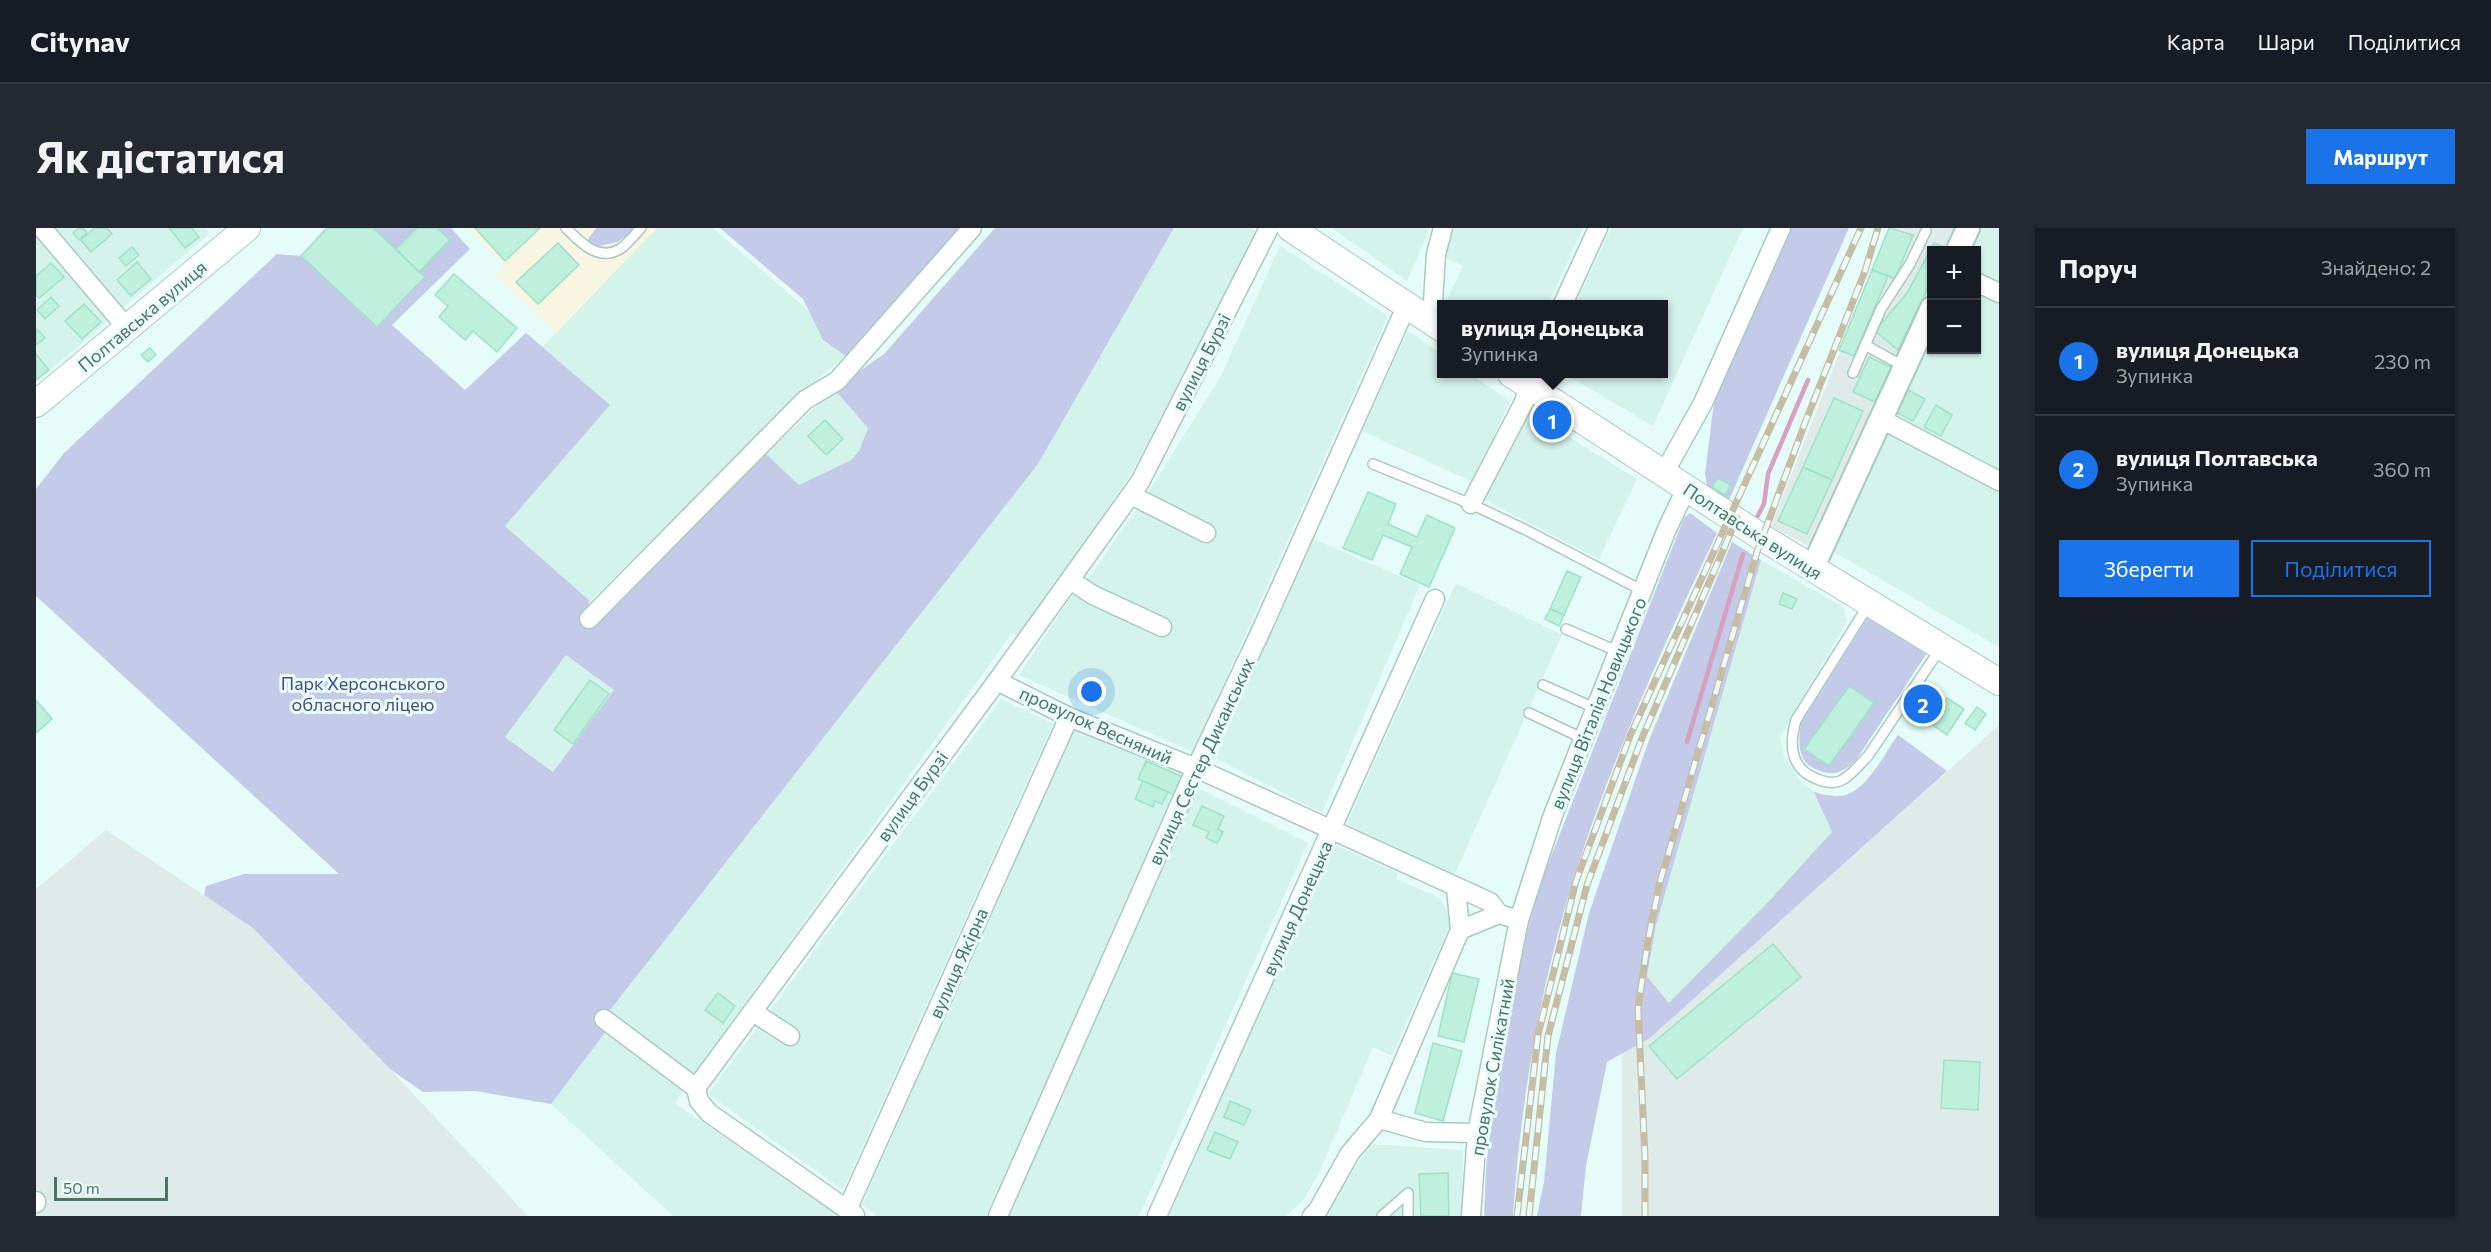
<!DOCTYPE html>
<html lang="uk">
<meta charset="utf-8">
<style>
body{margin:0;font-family:Commissioner,sans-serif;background:#242831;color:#f1f3f6}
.controls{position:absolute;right:18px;top:18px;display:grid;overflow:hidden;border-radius:0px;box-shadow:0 2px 4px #0004}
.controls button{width:54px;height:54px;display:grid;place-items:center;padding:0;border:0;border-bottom:2px solid #363941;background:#171b24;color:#f1f3f6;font:30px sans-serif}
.scale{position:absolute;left:18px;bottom:15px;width:114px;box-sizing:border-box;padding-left:6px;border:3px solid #4b7463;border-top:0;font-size:16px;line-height:21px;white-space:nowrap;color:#4b7463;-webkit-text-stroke:4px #ebfefb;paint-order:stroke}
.you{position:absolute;left:1056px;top:464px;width:21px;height:21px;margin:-15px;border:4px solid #fff;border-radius:50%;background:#1a73e8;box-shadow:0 0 0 9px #1a73e833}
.badge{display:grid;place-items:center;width:39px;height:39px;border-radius:50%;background:#1a73e8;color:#fff;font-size:20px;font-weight:700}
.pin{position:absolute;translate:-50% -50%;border:3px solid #fff;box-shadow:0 2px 6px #0006}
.popup{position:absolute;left:1401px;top:72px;width:231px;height:78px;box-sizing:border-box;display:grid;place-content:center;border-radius:0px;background:#171b24;filter:drop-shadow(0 2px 4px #0005);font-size:20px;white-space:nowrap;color:#9ea1a6}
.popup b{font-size:22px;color:#f1f3f6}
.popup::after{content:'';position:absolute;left:50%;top:100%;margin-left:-12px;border:12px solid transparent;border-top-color:#171b24}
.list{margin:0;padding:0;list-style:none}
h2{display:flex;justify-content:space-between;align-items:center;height:78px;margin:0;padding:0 24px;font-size:26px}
h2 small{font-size:20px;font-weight:400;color:#9ea1a6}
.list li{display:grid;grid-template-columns:39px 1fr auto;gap:18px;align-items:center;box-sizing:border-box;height:108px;padding:0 24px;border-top:2px solid #363941}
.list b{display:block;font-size:22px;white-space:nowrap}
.list p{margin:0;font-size:20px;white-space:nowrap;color:#9ea1a6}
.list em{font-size:20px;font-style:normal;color:#9ea1a6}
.actions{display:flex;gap:12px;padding:18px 24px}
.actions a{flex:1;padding:14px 0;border:2px solid #1a73e8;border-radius:0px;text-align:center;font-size:21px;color:#1a73e8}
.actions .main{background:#1a73e8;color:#fff}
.map{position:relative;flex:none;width:1963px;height:988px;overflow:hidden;border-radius:0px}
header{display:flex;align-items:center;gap:36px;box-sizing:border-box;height:84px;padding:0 30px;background:#171b24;border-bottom:2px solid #363941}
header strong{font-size:28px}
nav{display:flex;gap:33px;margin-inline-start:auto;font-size:21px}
.intro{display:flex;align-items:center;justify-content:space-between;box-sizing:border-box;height:144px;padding:0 36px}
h1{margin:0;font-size:42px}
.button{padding:15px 27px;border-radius:0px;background:#1a73e8;color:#fff;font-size:21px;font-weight:700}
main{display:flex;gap:36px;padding:0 36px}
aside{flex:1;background:#171b24;border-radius:0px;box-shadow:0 2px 4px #0004}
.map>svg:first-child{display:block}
.residential{fill:#d4f3eb}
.industrial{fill:#dfebe8}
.education{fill:#f8f5e2}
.green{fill:#c4cbe9;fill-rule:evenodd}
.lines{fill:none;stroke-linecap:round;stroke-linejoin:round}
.stream{stroke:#d6a1c2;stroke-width:4.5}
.building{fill:#bef0dd;stroke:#9ee2c8;stroke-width:1.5}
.service-casing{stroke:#a9cabf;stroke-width:12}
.minor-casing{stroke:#a9cabf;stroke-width:21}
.tertiary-casing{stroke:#a9cabf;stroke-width:26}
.secondary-casing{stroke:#a7cec1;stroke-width:28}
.service{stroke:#fff;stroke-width:9}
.minor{stroke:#fff;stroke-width:18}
.tertiary{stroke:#fff;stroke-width:22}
.secondary{stroke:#fff;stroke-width:26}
.rail-casing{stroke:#c5bda4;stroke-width:7}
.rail{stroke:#ebfefb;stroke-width:4.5;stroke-dasharray:14;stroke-linecap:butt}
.labels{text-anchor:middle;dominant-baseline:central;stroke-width:6;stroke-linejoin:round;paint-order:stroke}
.street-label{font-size:18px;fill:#4b7463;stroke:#ebfefb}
.park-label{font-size:18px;fill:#494d85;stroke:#ebfefb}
</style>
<header>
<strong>Citynav</strong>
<nav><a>Карта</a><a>Шари</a><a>Поділитися</a></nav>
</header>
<div class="intro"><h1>Як дістатися</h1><a class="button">Маршрут</a></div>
<main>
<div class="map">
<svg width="1963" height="988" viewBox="0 0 1963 988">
<rect width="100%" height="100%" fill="#e5fcf8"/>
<g class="residential">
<polygon points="19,0 170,0 174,5 85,81"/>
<polygon points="621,0 677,0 817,121 765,166 554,373 469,298 574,177 506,119"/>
<polygon points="1138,0 1216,0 1222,4 1095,246 984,410 976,405 656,849 571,786 1002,236"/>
<polygon points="1296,0 1394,0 1371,53"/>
<polygon points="1419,0 1547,0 1512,76 1412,76 1409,75 1427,38 1406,28"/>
<polygon points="1575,0 1707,0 1617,198 1529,146 1627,146 1627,76 1540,76"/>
<polygon points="1943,0 1963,0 1963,56 1941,45 1940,22 1933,22"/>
<polygon points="0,5 73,92 0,154"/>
<polygon points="1244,18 1352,88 1157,524 983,447 1037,366 1128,406 1050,353 1102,280 1172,314 1177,303 1110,268 1184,150"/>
<polygon points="1941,63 1963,75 1963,244 1855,187 1895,98 1896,122 1940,122"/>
<polygon points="1372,103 1405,125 1405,146 1434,146 1474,173 1437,254 1326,203"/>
<polygon points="798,161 832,200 823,223 815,232 763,257 730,226"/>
<polygon points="1492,184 1601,251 1563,331 1447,271"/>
<polygon points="1848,203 1963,263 1963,419 1794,322"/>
<polygon points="1275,310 1384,357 1286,585 1179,530"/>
<polygon points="1725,332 1807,379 1811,393 1744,510 1748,528 1765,554 1778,564 1797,604 1734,672 1634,775 1611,748 1620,697"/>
<polygon points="1420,355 1526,407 1418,648 1310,597"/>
<polygon points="530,426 578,462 517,545 469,509"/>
<polygon points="965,471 1017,496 807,962 672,866"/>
<polygon points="1036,499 1149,547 950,988 841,988 826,977"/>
<polygon points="1162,560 1272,615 1103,988 972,988"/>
<polygon points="1299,617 1362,645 1360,651 1404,670 1416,692 1356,828 1337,819 1282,947 1267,973 1250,988 1133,988"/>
<polygon points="571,802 649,859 639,875 803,988 637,988 515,876"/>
<polygon points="1334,916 1427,922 1426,988 1289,988"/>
</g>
<g class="industrial">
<polygon points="1853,0 1919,0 1909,22 1896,22 1895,51 1834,186 1780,313 1771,317 1735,298"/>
<polygon points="1963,497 1963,988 1586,988 1586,825 1614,810"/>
<polygon points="70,602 217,700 354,841 492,988 0,988 0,661"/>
</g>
<polygon class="education" points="432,0 621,0 520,105 459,46 468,37"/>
<g class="green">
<path d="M291,0H415L434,21L356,97L429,162L490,105L574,177L469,298L554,373L544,395L558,396L730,226L763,257L815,232L823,223L832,200L798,161L848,126L959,0H1138L1002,236L571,786L565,782L558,790L571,802L515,876L439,863L387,864L354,841L217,700L168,667L170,658L208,646H303L0,368V261L28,225L241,26L265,28ZM530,427L578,462L517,544L469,509Z"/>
<polygon points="560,0 600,0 582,14 557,19 551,13"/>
<polygon points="684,0 932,0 814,131 787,112 767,71"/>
<polygon points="1754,0 1813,0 1693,272 1671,258 1669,246 1678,174"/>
<path d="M1654,285L1681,305C1632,407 1585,511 1548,619C1508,737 1485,863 1477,988H1448L1450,940L1460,855L1485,727L1503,659L1648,290Z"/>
<path d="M1696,314L1725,332L1620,697L1611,748L1633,775L1734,672L1796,604L1778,564C1789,567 1802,570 1812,566C1834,557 1848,526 1862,507L1911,543L1614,810L1571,834L1550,938L1545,988H1501L1508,954L1520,825L1553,685L1613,512Z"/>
<path d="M1832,389L1891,425L1820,532C1816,536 1810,541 1805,543C1797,547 1789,545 1782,542C1761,535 1762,514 1765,495Z"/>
</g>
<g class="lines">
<g class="stream">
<polyline points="1720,291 1728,276 1732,246 1772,152"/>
<polyline points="1651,514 1707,326"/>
</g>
</g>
<g class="building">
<polygon points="43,0 47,0 51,5 43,12 37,5"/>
<polygon points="59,0 71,0 76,6 55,24 45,12"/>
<polygon points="133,0 156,0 163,9 149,20"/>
<polygon points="291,0 337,0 389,49 341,99 265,28"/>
<polygon points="381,0 401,0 414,12 383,44 360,21"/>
<polygon points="439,0 504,0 469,33"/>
<polygon points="1853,0 1877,7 1859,51 1836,42"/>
<polygon points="522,15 543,37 502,76 480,54"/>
<polygon points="1898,15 1910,20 1909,22 1896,22 1896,51 1862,122 1839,103 1871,65"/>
<polygon points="96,19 103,27 90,38 83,30"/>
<polygon points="101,34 115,51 95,68 81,52"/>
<polygon points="15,35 28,49 3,70 0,67 0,48"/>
<polygon points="1836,42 1852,48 1818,128 1803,122"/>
<polygon points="418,46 481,100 461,124 437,103 429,112 403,89 412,78 399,67"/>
<polygon points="15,69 23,78 9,91 1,82"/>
<polygon points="48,76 65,94 46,111 29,93"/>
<polygon points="1,101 9,110 0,117 0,102"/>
<polygon points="114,120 120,127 112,134 105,127"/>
<polygon points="0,126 13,142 0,152"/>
<polygon points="1833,129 1855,139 1839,174 1817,164"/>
<polygon points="1872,162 1889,171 1877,193 1860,184"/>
<polygon points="1798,170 1827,183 1796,252 1767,239"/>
<polygon points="1900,177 1916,187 1905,208 1888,199"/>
<polygon points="789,192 807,211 790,227 772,208"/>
<polygon points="1767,239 1796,252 1771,306 1742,293"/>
<polygon points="1682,250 1695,257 1689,267 1676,259"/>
<polygon points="1332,264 1360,276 1352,296 1381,309 1391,287 1419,300 1393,359 1364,346 1376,319 1347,307 1336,332 1307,320"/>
<polygon points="1531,343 1545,349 1528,387 1514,381"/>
<polygon points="1747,365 1761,371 1756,381 1743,376"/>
<polygon points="1514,381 1528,387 1523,398 1509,391"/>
<polygon points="554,452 573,466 537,516 518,502"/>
<polygon points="1813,458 1838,475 1793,538 1768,521"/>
<polygon points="1911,470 1928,481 1911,507 1894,495"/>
<polygon points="0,472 16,491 0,505"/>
<polygon points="1941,479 1950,486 1939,502 1929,495"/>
<polygon points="1110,533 1147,549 1139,567 1102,551"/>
<polygon points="1107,553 1132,564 1126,576 1119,573 1117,579 1099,571"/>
<polygon points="1166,578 1188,588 1182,601 1187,604 1181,615 1170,610 1173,604 1157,597"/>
<polygon points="1737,716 1765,749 1641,851 1613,818"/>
<polygon points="1416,745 1443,751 1428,814 1402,808"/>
<polygon points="682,765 699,778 687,795 669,782"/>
<polygon points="1397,815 1426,823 1407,893 1379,885"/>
<polygon points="1908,832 1944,834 1942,882 1905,880"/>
<polygon points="1194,873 1215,882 1208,897 1188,889"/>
<polygon points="1179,904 1202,914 1194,931 1171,922"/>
<polygon points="1412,945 1413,988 1385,988 1383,946"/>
</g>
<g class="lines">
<defs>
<g id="service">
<path d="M530,0C544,14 562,34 584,21C592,16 599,6 605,0"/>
<polyline points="1829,117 1869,139"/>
<polyline points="1817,145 1845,81 1874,36 1890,3"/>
<polyline points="1337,236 1435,276 1490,302 1607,363"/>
<path d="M1833,376L1760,492C1753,516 1754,541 1781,551C1788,554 1796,556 1804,553C1814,549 1824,536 1832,528L1904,421"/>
<polyline points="1530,401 1583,424"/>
<polyline points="1507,457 1561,481"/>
<polyline points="1493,485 1548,511"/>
<polyline points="1346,988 1372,965 1372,988"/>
</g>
<g id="minor">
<polyline points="6,0 91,100"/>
<polyline points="1940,54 1963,65"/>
<polyline points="1527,76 1562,0"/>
<polyline points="1389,90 1397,74 1400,26 1407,0"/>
<polyline points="1845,191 1963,253"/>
<polyline points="1628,245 1667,175 1745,0"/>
<polyline points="1095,267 1170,305"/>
<polyline points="1435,276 1488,174 1496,147"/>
<polyline points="1034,352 1057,367 1126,399"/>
<polyline points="553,391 769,172 801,153 936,0"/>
<polyline points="961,453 1033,489 1160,540 1454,674 1463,686 1483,692"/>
<polyline points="1420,660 1424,702"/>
<polyline points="717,784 754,808"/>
<polyline points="568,791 660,860 663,873 673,885 819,987"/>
<polyline points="660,860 961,453 1104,254 1233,0"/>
<polyline points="1343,891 1390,904 1441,905"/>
<polyline points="0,973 0,975"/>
<polyline points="811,982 1033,489"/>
<polyline points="962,988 1160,540 1224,405 1365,90 1372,79"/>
<polyline points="1121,988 1399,371"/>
<polyline points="1276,988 1282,982 1314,925 1343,891 1424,702 1463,686"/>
<polyline points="1435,988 1441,905 1483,692 1517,587 1631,301 1650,261"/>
</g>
<g id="tertiary">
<polyline points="1922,22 1932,0"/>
<polyline points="1776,341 1896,80"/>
</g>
<g id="secondary">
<polyline points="1254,0 1405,100"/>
<polyline points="1475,146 1727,310 1963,454"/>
<polyline points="0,176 211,0"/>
</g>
</defs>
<use href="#service" class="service-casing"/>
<use href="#minor" class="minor-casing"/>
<use href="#tertiary" class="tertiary-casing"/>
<use href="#secondary" class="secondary-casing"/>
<use href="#service" class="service"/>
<use href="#minor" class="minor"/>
<use href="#tertiary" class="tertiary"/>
<use href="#secondary" class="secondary"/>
<defs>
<g id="rail">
<polyline points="1481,988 1502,807 1540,653 1594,508 1825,0"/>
<polyline points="1493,988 1512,808 1551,657 1606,510 1701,290"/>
<polyline points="1609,988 1609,929 1602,780 1612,712 1624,654 1721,324 1769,195 1829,43 1842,0"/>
</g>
</defs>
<use href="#rail" class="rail-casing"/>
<use href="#rail" class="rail"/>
</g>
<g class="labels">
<g class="street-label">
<text transform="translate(106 88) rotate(-40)">Полтавська вулиця</text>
<text transform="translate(1165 134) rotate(-63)">вулиця Бурзі</text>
<text transform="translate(1717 303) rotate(33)">Полтавська вулиця</text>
<text transform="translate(1562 475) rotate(-68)">вулиця Віталія Новицького</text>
<text transform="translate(1060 497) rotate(24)">провулок Весняний</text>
<text transform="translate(1165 533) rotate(-65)">вулиця Сестер Диканських</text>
<text transform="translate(876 568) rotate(-54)">вулиця Бурзі</text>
<text transform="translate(1261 680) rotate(-66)">вулиця Донецька</text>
<text transform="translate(922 735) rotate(-66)">вулиця Якірна</text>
<text transform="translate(1456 839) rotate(-80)">провулок Силікатний</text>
</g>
<g class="park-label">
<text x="327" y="455">Парк Херсонського<tspan x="327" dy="21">обласного ліцею</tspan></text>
</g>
</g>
</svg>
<div class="controls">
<button>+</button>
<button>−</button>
</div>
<div class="scale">50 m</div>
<div class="you"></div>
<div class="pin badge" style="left:1516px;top:192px">1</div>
<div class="popup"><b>вулиця Донецька</b>Зупинка</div>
<div class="pin badge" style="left:1887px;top:476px">2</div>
</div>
<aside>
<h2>Поруч<small>Знайдено: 2</small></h2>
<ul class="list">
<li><span class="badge">1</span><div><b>вулиця Донецька</b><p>Зупинка</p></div><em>230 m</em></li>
<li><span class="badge">2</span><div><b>вулиця Полтавська</b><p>Зупинка</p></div><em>360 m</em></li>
</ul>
<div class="actions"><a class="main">Зберегти</a><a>Поділитися</a></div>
</aside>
</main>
